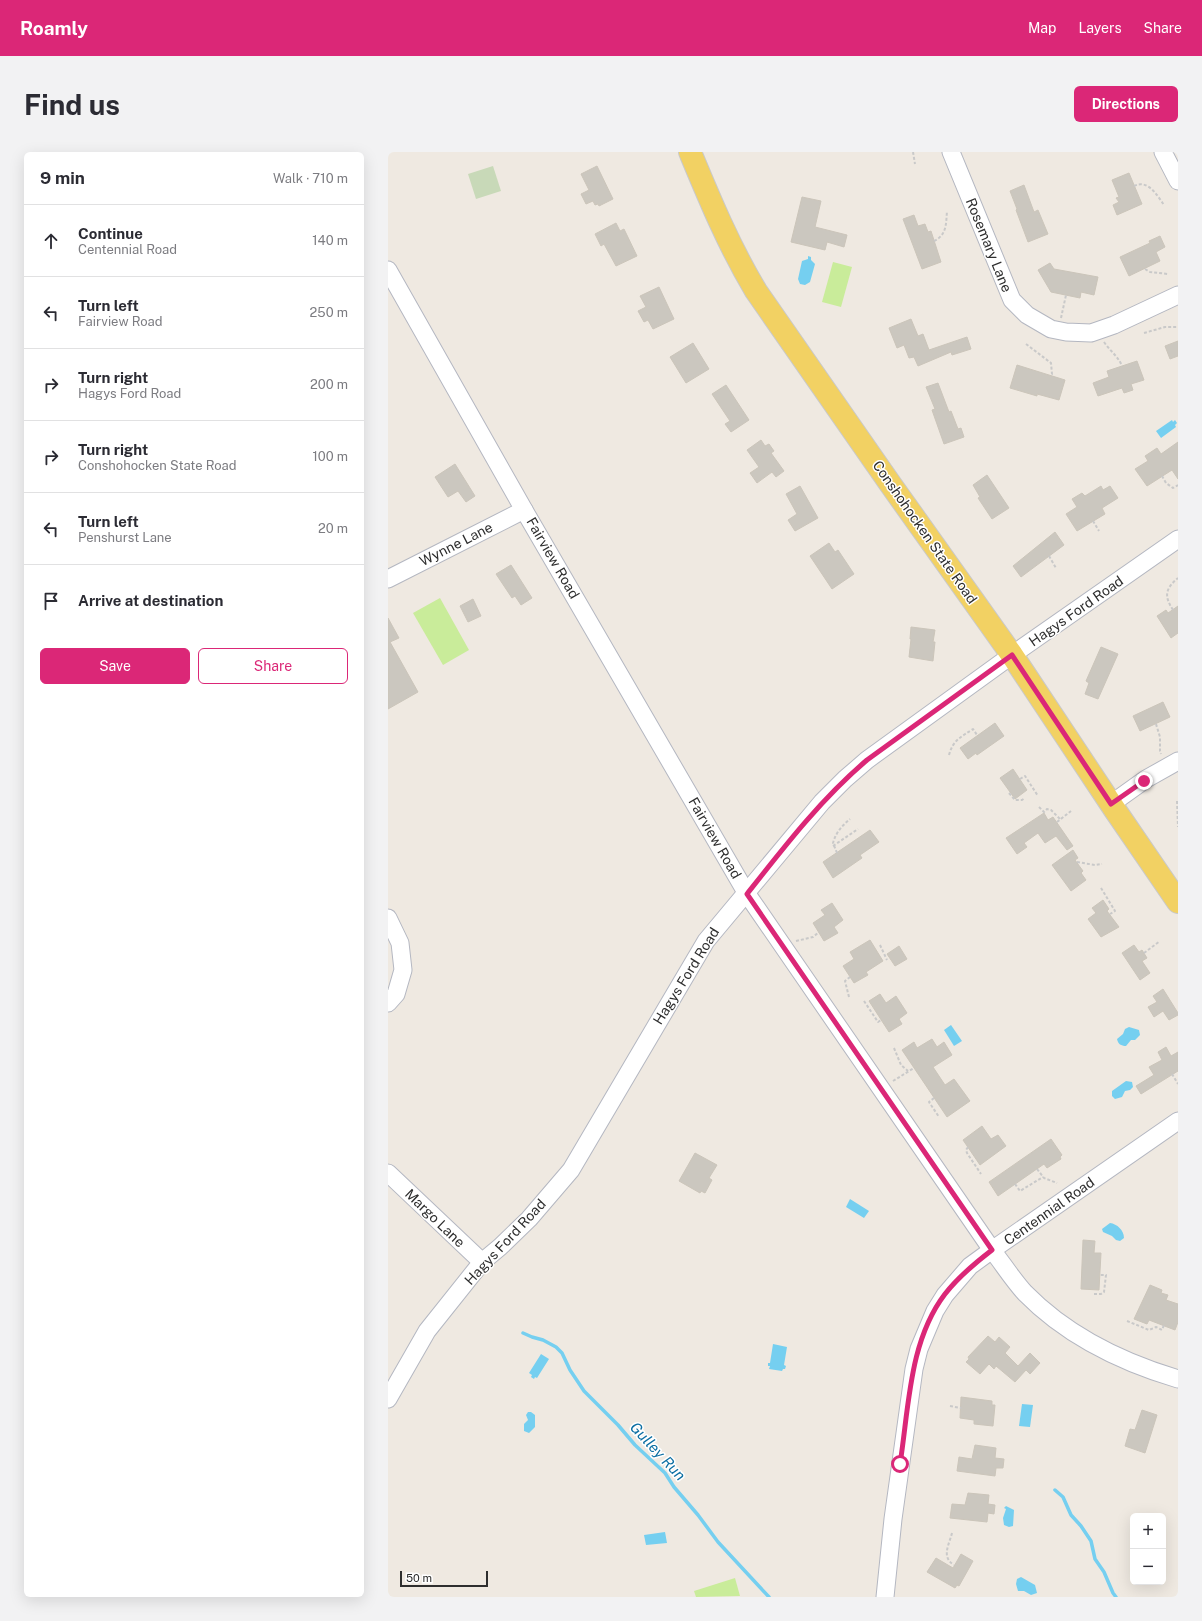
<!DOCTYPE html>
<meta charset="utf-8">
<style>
body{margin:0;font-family:"Public Sans",sans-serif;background:#f2f2f3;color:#2b2b33}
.controls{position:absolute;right:12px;bottom:12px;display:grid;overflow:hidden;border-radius:6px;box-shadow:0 4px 16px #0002}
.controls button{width:36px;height:36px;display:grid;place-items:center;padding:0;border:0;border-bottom:1px solid #e1e1e2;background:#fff;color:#2b2b33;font:20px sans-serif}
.scale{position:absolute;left:12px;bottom:10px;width:88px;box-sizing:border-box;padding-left:4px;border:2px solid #2e2e2e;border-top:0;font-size:11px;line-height:14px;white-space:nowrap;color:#2e2e2e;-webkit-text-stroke:3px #fff;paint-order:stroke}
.stop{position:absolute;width:12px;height:12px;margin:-9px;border:3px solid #db2777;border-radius:50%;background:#fff}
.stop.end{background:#db2777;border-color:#fff;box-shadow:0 1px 4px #0008}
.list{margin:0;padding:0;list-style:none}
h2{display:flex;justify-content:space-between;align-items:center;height:52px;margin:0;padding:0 16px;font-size:17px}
h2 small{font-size:13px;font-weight:400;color:#7c7c81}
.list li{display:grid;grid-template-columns:26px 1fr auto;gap:12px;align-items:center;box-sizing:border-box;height:72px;padding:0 16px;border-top:1px solid #e1e1e2}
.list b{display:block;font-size:15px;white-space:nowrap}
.list p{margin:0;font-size:13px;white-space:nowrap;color:#7c7c81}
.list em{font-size:13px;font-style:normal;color:#7c7c81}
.actions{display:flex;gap:8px;padding:12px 16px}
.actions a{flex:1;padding:9px 0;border:1px solid #db2777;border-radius:6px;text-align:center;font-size:14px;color:#db2777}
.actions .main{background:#db2777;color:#fff}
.icon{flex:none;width:22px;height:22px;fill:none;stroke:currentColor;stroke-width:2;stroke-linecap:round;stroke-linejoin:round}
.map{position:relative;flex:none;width:790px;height:1445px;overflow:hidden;border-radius:6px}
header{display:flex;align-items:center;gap:24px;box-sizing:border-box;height:56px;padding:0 20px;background:#db2777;color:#fff}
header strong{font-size:19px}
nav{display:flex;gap:22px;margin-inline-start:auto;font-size:14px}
.intro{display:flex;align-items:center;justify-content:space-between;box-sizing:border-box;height:96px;padding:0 24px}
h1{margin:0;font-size:28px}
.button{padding:10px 18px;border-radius:6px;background:#db2777;color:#fff;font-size:14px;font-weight:700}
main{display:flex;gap:24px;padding:0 24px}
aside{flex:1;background:#fff;border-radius:6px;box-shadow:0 4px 16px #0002}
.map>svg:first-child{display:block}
.cemetery{fill:#c8d9b8}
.pitch{fill:#c9ec9a}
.water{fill:#75cff0}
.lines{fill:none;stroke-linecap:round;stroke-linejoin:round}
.stream{stroke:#75cff0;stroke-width:3.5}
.building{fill:#cbc7bf;stroke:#cbc5ba}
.minor-casing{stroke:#b4b7c1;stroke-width:19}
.major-casing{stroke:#c9c9c9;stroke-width:24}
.path{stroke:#c9c9c9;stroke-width:2;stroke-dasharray:3 2;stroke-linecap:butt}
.minor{stroke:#fff;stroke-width:17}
.major{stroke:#f2d163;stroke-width:22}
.route{stroke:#db2777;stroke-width:5}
.labels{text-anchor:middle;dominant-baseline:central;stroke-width:3;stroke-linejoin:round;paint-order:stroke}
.street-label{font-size:14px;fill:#2e2e2e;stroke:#fff}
.water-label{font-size:15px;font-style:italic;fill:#0d6fa3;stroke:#fff}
</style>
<header>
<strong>Roamly</strong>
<nav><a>Map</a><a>Layers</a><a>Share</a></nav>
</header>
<div class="intro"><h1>Find us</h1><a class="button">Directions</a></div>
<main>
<aside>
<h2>9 min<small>Walk · 710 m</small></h2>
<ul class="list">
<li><svg class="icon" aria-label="ahead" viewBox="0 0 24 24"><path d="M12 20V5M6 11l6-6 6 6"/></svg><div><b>Continue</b><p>Centennial Road</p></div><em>140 m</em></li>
<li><svg class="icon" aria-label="left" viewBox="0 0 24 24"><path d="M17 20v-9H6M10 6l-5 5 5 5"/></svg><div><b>Turn left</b><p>Fairview Road</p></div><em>250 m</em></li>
<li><svg class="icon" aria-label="right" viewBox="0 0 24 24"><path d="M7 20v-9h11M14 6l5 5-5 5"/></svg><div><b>Turn right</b><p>Hagys Ford Road</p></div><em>200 m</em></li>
<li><svg class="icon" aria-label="right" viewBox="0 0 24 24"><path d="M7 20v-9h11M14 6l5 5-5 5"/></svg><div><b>Turn right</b><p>Conshohocken State Road</p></div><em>100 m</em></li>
<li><svg class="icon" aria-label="left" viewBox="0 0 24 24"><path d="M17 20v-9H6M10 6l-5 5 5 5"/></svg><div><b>Turn left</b><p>Penshurst Lane</p></div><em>20 m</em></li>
<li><svg class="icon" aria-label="arrive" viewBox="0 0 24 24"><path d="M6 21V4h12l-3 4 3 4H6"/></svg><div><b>Arrive at destination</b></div></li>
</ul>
<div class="actions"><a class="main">Save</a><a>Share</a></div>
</aside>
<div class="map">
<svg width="790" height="1445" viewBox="0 0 790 1445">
<rect width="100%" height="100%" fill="#efe9e1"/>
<polygon class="cemetery" points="105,14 113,39 88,47 80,22"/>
<g class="pitch">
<polygon points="445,110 464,115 453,155 434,150"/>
<polygon points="52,446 81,498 55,513 25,461"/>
<polygon points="347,1426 352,1444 308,1445 306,1439"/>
</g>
<g class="water">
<polygon points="420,104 423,105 423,108 427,112 422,130 417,133 412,132 410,127 414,109 420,107"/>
<polygon points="784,268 785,270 787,268 789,271 787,273 788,275 773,286 768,279"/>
<polygon points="563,873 574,889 566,894 556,878"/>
<path d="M741,875L751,878L752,883L747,888H743L738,894C733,894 730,892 729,887L735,882L737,877Z"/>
<polygon points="738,929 744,930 745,935 742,938 737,939 734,945 727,947 724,944 724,939"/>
<polygon points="462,1047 481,1059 476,1066 458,1055"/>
<path d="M722,1071C729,1072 736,1078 736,1086L732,1089L728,1088L724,1084L715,1080L714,1077Z"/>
<polygon points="385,1192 399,1195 396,1213 398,1214 397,1217 395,1217 394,1219 381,1217 382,1214 380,1214 380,1211 382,1211"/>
<polygon points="153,1202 161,1207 149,1226 147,1225 146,1227 143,1225 144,1223 141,1221"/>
<polygon points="634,1252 645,1253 642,1275 631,1274"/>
<polygon points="140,1260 143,1260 147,1263 147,1275 141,1281 136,1279 136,1272 140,1268 138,1263"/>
<polygon points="618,1354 626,1358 625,1374 621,1375 616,1373 615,1366 618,1357 616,1356"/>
<polygon points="277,1380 279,1391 258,1393 256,1383"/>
<polygon points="633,1425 647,1433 649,1441 643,1443 636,1439 630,1439 628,1432 629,1427"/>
</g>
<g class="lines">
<g class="stream">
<polyline points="135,1181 144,1185 155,1188 168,1195 174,1201 182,1218 196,1239 230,1273 247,1293 277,1321 286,1335 310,1363 330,1390 381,1445"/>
<polyline points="667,1338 675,1345 683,1363 693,1374 703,1389 707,1407 716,1420 725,1441 728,1445"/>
</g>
</g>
<g class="building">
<polygon points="209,14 225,47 211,54 210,52 207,53 205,49 198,52 193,42 201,38 193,22"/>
<polygon points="741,21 754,52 729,63 725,53 731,50 728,46 731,45 724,28"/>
<polygon points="636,33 646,60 650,58 660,82 640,90 628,58 629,57 622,39"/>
<polygon points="414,45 433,49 427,75 459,83 456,95 439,90 437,98 403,90"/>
<polygon points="526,63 530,74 537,72 540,80 543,79 553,110 534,117 515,67"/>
<polygon points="228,71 232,79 236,77 249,104 228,114 216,92 213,94 207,82"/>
<polygon points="772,84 777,95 768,100 772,109 741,124 732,105 762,91 761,89"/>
<polygon points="662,111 666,117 710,125 706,143 693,140 692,146 663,140 650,118"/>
<polygon points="271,135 286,167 265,177 260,168 256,170 250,159 258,155 252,144"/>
<polygon points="523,167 530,184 535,182 541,198 579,185 583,197 564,203 563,200 530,214 526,205 521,206 516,193 509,196 501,176"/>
<polygon points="790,189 790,204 782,207 777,194"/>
<polygon points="305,191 321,217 298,231 282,205"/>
<polygon points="749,209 756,228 743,232 745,238 736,241 734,236 710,244 705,231 721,225 719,219"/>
<polygon points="629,213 677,228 671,248 649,242 649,244 622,236"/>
<polygon points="550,231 561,260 563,259 570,277 573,276 576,285 556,292 544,258 547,257 538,235"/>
<polygon points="338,233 361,268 343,280 337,272 342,269 324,242"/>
<polygon points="373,288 377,294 381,292 386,299 383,301 396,319 388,325 384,320 369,331 362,321 371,315 359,298"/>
<polygon points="790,290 790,327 784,318 759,334 747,317 760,309 757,304 769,296 773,302"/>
<polygon points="67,312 87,344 78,350 70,339 60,345 47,325"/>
<polygon points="599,323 621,356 604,367 590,346 592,345 585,333"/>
<polygon points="412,334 430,366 407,379 400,368 409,362 398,342"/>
<polygon points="713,334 715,338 722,334 730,346 714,356 717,362 689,379 678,362 689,355 684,347 694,341 697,344"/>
<polygon points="667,380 676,393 633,425 625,414"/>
<polygon points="441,391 447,400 450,398 466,422 444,437 422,404"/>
<polygon points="123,413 144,446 133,453 127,444 124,446 108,422"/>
<polygon points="85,447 93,464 80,470 72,454"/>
<polygon points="790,454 790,481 783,486 769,464 778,458 780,461"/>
<polygon points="0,466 11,486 2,490 30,540 0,557"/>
<polygon points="523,475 547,478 545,490 547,490 545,509 521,505 523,487 522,487"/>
<polygon points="713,495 730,502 710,547 697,542 701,531 698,529"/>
<polygon points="775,550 782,565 752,579 745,564"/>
<polygon points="607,571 616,584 589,603 588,601 580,607 572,596"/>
<polygon points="625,617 639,638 627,647 612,626"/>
<polygon points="656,661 660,668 665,665 685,694 679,698 668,684 657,691 650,681 636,691 639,695 629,702 618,686"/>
<polygon points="482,678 491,690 472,703 474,706 445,726 435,710"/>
<polygon points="685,698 690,706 687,708 695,719 693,721 698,728 683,739 664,713"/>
<polygon points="715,748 721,757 719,759 731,775 713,785 700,767 708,761 704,756"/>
<polygon points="444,751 455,768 446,775 450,781 436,789 425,771 437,763 433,758"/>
<polygon points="482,788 495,809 478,820 480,823 466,831 455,814 466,807 462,800"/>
<polygon points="746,793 751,800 754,798 759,806 754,809 762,821 752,828 734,801"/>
<polygon points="511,794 519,807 507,814 499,802"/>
<polygon points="775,837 790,861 790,863 781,868 775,859 766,865 760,855 769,850 765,844"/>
<polygon points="492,842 498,851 508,844 519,861 511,867 514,872 501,880 481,849"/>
<polygon points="544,887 549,895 556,890 564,903 545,915 557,933 566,927 582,949 559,965 514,898 526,890 529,896"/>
<polygon points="778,895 783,904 790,900 790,919 753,942 748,934 766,923 761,915 774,908 770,900"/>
<polygon points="594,974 603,987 610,983 618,994 592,1013 575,988"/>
<polygon points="663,987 674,1003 672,1005 673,1007 659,1016 656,1012 610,1044 601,1030"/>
<polygon points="307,1001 329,1013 321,1026 324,1028 317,1041 313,1039 312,1041 291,1029"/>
<polygon points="695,1088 707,1089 706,1101 713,1101 711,1138 693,1137"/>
<polygon points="762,1133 774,1138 773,1141 780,1143 778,1148 790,1152 790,1170 787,1178 761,1168 759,1172 746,1167"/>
<polygon points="600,1184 607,1190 611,1185 622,1195 617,1201 630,1214 642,1201 652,1211 642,1222 638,1218 627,1230 608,1214 606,1217 601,1212 592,1222 578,1210 581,1207 580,1205"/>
<polygon points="573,1245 604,1249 604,1253 607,1253 605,1274 586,1272 586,1268 572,1266"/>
<polygon points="754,1258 769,1263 757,1301 737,1294 742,1277 747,1278"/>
<polygon points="587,1293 608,1296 607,1306 616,1307 615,1316 608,1316 607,1324 569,1319 571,1305 584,1307"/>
<polygon points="580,1341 601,1343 600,1352 607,1353 606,1362 600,1361 599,1370 562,1366 564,1352 577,1353"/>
<polygon points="573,1402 585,1409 571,1434 569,1433 567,1436 539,1420 548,1406 565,1416"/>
</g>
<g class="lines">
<defs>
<g id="minor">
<polyline points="563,0 624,148 639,163 663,177 678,180 703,181 726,173 790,143"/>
<polyline points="775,0 790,29"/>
<path d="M0,118L136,358L359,742L604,1098C615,1112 625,1128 637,1141C679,1184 733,1210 790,1227"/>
<polyline points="0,427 136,358"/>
<polyline points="723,652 758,627 790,609"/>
<polyline points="0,766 12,791 15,818 8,842 0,851"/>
<polyline points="0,1021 94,1110"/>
<polyline points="0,1247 39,1179 94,1110 112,1095 141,1067 183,1018 318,789 434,650 457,627 479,608 624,503 790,387"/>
<polyline points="497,1445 505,1367 526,1217 531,1197 547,1159 557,1143 582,1114 604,1098 790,969"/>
</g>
<path id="major" d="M302,0C322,48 341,94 368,139L503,333L624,503L727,658L790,750"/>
</defs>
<use href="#minor" class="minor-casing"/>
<use href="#major" class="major-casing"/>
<g class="path">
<polyline points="525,0 527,12"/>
<path d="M746,34C760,27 769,43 776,53"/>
<path d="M546,89C559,83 558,71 559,59"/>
<polyline points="757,117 762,120 780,122"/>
<polyline points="673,166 678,143"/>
<polyline points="756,181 777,175 790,175"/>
<path d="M716,190C722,199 730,204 734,214"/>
<polyline points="638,192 663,211 664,222 662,223"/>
<polyline points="774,324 778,331 785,336 790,333"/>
<polyline points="705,369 711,379"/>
<polyline points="661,404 668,416"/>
<path d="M785,458C776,444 777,437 790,426"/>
<polyline points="768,572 772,585 772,599 773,602"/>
<path d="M561,603C565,588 573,585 585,577L589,583"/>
<polyline points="632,627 637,624 650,644"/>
<polyline points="621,641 627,648 634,648 637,646"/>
<polyline points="789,649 790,675"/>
<polyline points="651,655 656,660 659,657 663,658 672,667"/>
<polyline points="669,670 683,659"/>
<polyline points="445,694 470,677"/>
<path d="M449,701L445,691C448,680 454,674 462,667"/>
<polyline points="689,710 707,713 714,712"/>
<polyline points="713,736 727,759 722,762"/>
<polyline points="408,789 425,785 431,780"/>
<polyline points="492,793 499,808"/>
<polyline points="756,801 772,789"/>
<polyline points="461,845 457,829 462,825"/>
<polyline points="476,849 490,870 493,868"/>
<polyline points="506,896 513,913 520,919"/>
<polyline points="784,922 790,932"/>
<polyline points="505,929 526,916"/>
<polyline points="546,946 541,950 551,965"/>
<polyline points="580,995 578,998 579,1001 593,1022"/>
<polyline points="649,1017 656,1026 669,1031"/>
<polyline points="627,1032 632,1039 655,1025"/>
<polyline points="706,1142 713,1142 716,1140 718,1123 712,1123"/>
<polyline points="739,1169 761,1178 768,1175 774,1178 776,1173"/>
<polyline points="562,1254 573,1256"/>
<path d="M564,1381C561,1393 553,1405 566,1413"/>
</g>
<use href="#minor" class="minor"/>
<use href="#major" class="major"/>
</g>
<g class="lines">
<path class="route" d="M512,1312C521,1255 521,1189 557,1142C571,1124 587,1111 604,1098L359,742C396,695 433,647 479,608L624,503L723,652L756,629"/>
</g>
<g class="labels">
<g class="street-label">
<text transform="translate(601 93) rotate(68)">Rosemary Lane</text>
<text transform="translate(537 380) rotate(55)">Conshohocken State Road</text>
<text transform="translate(68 392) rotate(-27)">Wynne Lane</text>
<text transform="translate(165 406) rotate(60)">Fairview Road</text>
<text transform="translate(688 459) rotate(-35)">Hagys Ford Road</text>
<text transform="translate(327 686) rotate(60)">Fairview Road</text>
<text transform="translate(298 824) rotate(-58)">Hagys Ford Road</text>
<text transform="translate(661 1059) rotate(-35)">Centennial Road</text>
<text transform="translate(47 1066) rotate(44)">Margo Lane</text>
<text transform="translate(117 1090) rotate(-47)">Hagys Ford Road</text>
</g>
<g class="water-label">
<text transform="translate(270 1299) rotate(47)">Gulley Run</text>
</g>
</g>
</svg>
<div class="controls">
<button>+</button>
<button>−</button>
</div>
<div class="scale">50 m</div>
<div class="stop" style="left:512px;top:1312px"></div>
<div class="stop end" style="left:756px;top:629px"></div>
</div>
</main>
